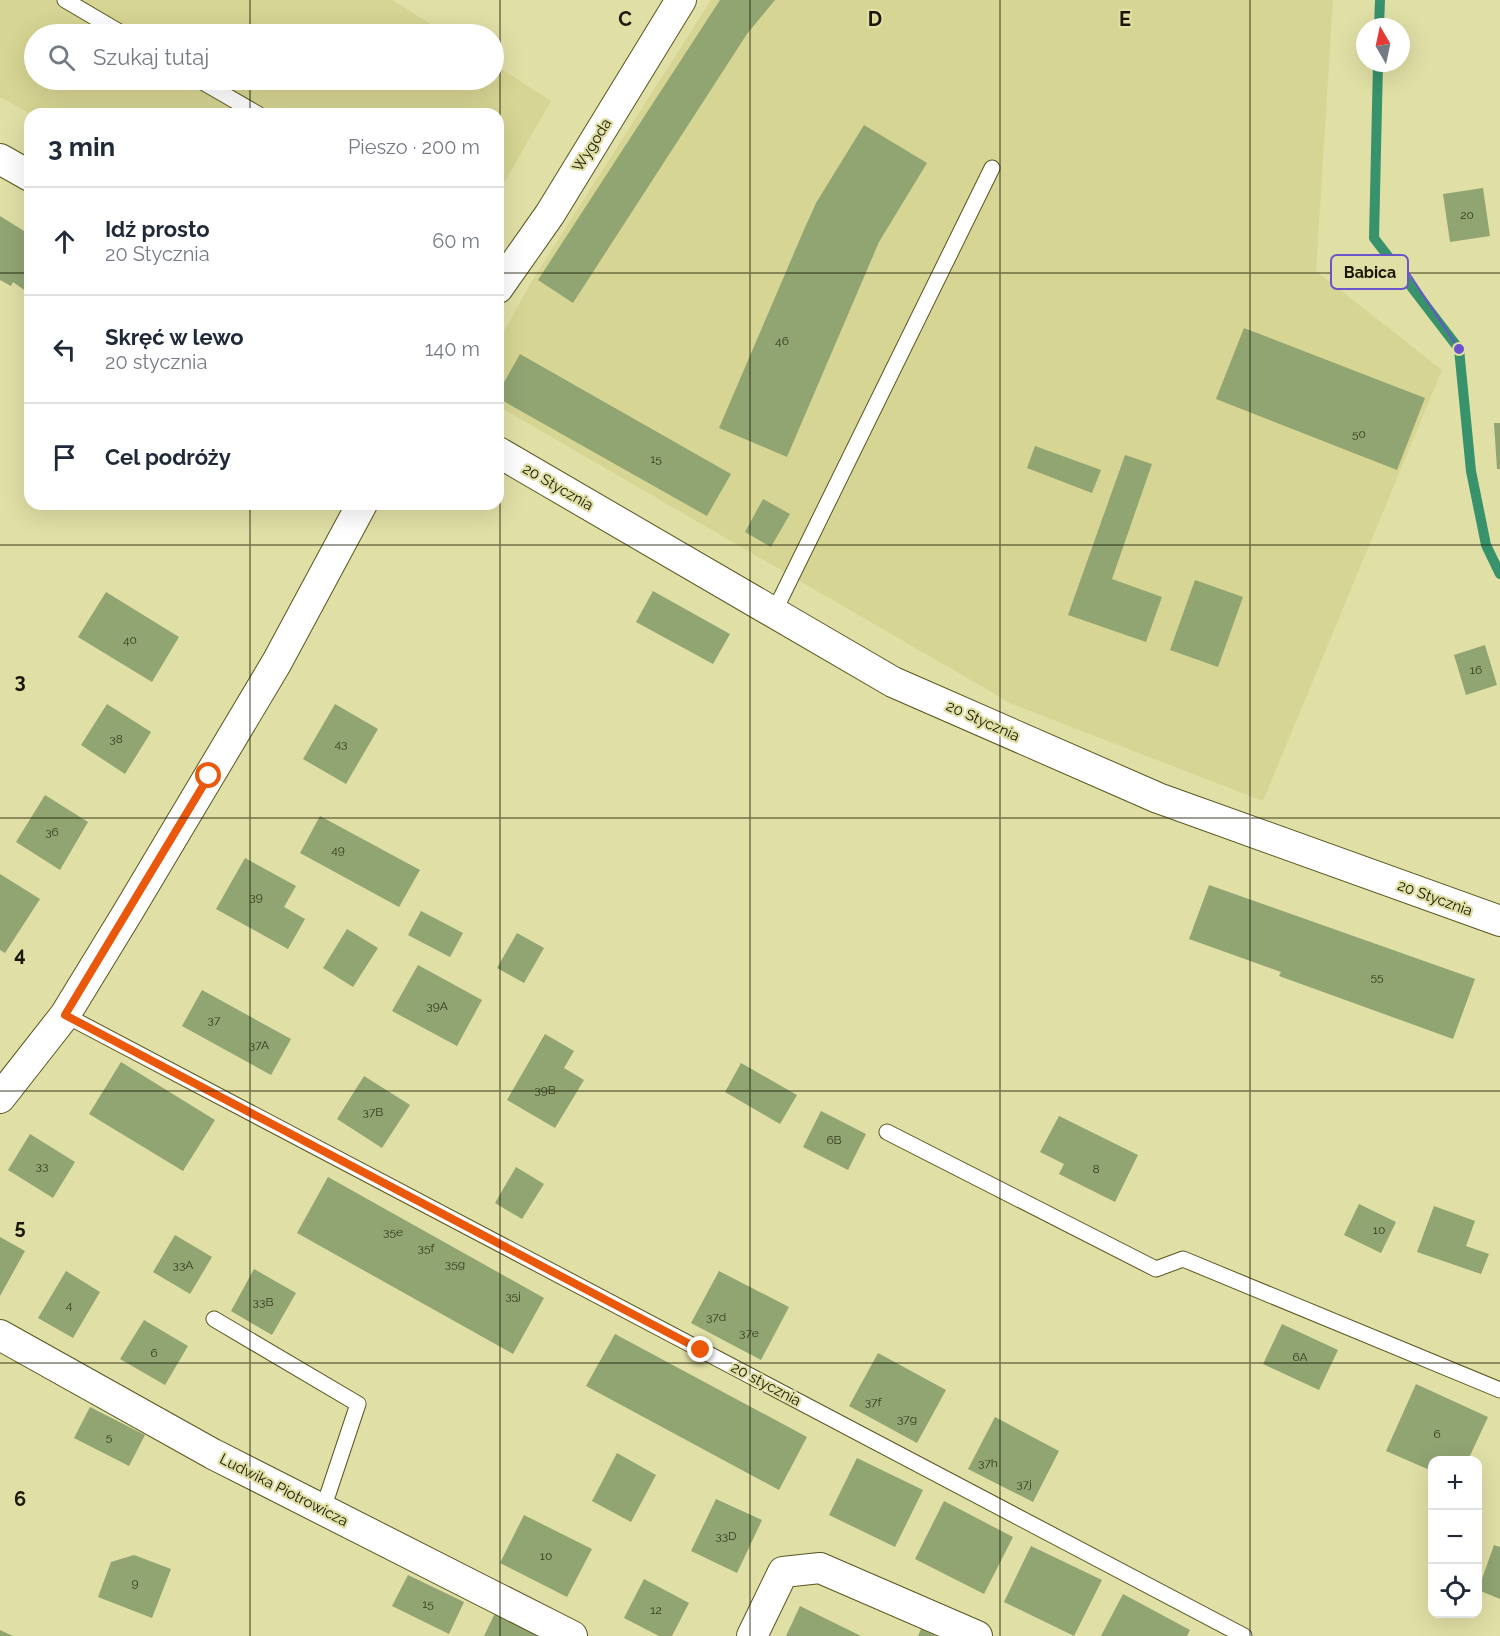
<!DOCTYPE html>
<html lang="pl">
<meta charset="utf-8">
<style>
body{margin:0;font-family:Raleway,sans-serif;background:#f2f2f3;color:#1f2937}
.controls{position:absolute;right:18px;bottom:18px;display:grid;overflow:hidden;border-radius:12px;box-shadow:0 6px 24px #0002}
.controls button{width:54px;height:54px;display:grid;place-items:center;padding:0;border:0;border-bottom:2px solid #e0e1e3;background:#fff;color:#1f2937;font:30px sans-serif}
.compass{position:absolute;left:1356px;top:18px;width:54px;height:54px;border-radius:50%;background:#fff;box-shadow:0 6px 24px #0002;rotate:351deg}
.stop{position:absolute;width:18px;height:18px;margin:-14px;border:4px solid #ea580c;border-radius:50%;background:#fff}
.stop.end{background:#ea580c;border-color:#fff;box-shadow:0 2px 6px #0008}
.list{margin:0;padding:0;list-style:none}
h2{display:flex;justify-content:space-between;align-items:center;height:78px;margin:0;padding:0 24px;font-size:26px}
h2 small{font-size:20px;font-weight:400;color:#747a83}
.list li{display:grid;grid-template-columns:39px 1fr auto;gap:18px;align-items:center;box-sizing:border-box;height:108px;padding:0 24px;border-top:2px solid #e0e1e3}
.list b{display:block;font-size:22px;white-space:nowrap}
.list p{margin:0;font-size:20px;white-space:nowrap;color:#747a83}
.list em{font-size:20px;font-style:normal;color:#747a83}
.icon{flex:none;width:33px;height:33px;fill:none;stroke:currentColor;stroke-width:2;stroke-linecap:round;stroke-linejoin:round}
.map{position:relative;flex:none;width:1500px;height:1636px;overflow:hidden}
.search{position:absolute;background:#fff;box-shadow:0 6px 24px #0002;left:24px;top:24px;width:480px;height:66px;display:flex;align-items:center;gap:15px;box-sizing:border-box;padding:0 21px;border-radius:33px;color:#747a83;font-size:22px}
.panel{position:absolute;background:#fff;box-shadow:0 6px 24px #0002;left:24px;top:108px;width:480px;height:402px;border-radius:18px}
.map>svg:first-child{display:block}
.built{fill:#d7d593}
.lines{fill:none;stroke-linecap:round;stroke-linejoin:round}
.stream{stroke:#38926c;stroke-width:10}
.building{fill:#90a572}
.lane-casing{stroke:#58561f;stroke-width:17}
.street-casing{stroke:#58561f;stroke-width:32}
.lane{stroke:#fff;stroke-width:15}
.street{stroke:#fff;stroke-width:30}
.route{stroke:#ea580c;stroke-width:8}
.grid{fill:none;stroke:#181702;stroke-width:1.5;stroke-opacity:0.55}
.labels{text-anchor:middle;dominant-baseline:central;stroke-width:4.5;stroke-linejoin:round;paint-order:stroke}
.number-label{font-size:12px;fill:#363a1e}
.street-label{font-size:15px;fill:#181702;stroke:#e0dfa5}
.grid-label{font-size:20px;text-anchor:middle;font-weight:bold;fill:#181702;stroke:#e0dfa5;stroke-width:4.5;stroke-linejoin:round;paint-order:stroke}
.leader{fill:none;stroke:#6a54ce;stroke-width:2}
.callout-dot{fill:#6a54ce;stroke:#e0dfa5;stroke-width:2}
.callout{fill:#e0dfa5;stroke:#6a54ce;stroke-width:2}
.callout-label{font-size:16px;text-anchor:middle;font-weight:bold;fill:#181702}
</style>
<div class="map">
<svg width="1500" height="1636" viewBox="0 0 1500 1636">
<rect width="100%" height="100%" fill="#e0dfa5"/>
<g class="built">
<polygon points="0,0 392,0 447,34 34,34 34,80 494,80 494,64 551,101 498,193 498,114 31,114 0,97"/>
<polygon points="711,0 1333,0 1316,271 1442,370 1263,801 1012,704 498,406 498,343 530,284"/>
</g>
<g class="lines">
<g class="stream">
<polyline points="1379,27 1380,0"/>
<polyline points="1378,63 1374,238 1459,349 1471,471 1486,545 1500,574"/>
</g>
</g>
<g class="building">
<polygon points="720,0 775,0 747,34 573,303 538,280"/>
<polygon points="864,125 927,163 879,242 787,457 719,428 803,232 816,203"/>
<polygon points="1483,188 1490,236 1450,242 1443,194"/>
<polygon points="0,216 24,231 27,225 30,227 30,294 13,282 11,286 0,280"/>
<polygon points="1244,328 1425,398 1397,470 1216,399"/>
<polygon points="520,354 731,474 707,516 498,398 498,393"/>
<polygon points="1494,423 1500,423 1500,469 1497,469"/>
<polygon points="1035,446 1101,470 1092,493 1027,468"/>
<polygon points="1125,455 1152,464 1112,579 1162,597 1146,642 1068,615"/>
<polygon points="763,499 790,514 771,547 745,532"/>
<polygon points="1195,580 1243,597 1218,667 1170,650"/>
<polygon points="653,591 730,634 713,664 636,622"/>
<polygon points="106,592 179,637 152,682 78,637"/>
<polygon points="1485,645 1497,685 1466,695 1454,655"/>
<polygon points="107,704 151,732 125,774 81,745"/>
<polygon points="335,704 378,729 346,784 303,759"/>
<polygon points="45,795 88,822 60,870 16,842"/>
<polygon points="320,816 420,870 399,907 300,853"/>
<polygon points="245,858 296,886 284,907 305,919 288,949 216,909"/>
<polygon points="0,874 40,899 5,953 0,950"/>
<polygon points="1209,885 1475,979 1453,1039 1279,976 1281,972 1189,939"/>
<polygon points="421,911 463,933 450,957 408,935"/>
<polygon points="347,929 378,948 353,987 323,968"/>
<polygon points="517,933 544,948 524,983 497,968"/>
<polygon points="418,965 482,1000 457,1046 392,1011"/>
<polygon points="202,990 291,1039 271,1075 182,1026"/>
<polygon points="545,1034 574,1051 564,1068 584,1080 555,1128 507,1100"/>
<polygon points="121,1062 215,1120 183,1171 89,1114"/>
<polygon points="741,1063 797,1095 780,1124 725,1092"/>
<polygon points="364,1076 410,1105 382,1148 337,1119"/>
<polygon points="821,1111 866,1134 848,1170 803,1147"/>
<polygon points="1059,1116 1138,1155 1115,1202 1059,1174 1064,1164 1040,1152"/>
<polygon points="30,1134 75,1162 53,1198 8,1170"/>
<polygon points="516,1167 544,1184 522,1219 495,1203"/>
<polygon points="328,1177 544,1298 513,1354 297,1233"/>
<polygon points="1359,1204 1396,1222 1381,1253 1344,1235"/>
<polygon points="1434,1206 1475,1221 1466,1246 1489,1254 1481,1274 1417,1252"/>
<polygon points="175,1235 212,1257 190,1294 153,1272"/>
<polygon points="0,1237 25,1251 0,1296"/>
<polygon points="254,1269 296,1293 272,1335 231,1311"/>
<polygon points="66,1271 100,1292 73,1338 38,1318"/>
<polygon points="719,1271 789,1307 761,1360 691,1323"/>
<polygon points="144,1320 188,1346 165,1385 120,1359"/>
<polygon points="1282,1324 1338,1350 1319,1390 1263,1364"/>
<polygon points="615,1334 807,1437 779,1490 586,1386"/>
<polygon points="878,1353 946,1390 917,1443 849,1406"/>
<polygon points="1416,1384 1488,1417 1468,1460 1432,1460 1432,1471 1386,1451"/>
<polygon points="90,1407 145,1435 129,1466 74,1438"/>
<polygon points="995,1417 1059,1451 1033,1502 968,1469"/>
<polygon points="617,1453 656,1475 631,1522 592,1501"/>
<polygon points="857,1458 923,1490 895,1547 829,1515"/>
<polygon points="716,1499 762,1520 737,1573 691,1551"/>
<polygon points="944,1501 1013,1537 984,1594 915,1559"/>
<polygon points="524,1515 592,1549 567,1597 500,1563"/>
<polygon points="1494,1545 1500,1547 1500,1599 1478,1590"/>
<polygon points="1031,1546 1102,1580 1074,1636 1004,1602"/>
<polygon points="134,1555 171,1569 152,1618 98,1597 111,1562"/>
<polygon points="408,1575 464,1602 449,1634 392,1606"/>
<polygon points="644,1579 689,1603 672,1636 659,1636 624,1618"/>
<polygon points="1123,1594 1190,1630 1187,1636 1101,1636"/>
<polygon points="800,1606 861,1636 786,1636"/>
<polygon points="497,1609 541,1636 484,1636"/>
<polygon points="921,1629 936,1636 918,1636"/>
<polygon points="0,1630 13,1636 0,1636"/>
</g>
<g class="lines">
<defs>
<g id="lane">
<polyline points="65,0 123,34"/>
<polyline points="199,80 258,114"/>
<polyline points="774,612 992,168"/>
<polyline points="65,1015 1244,1636"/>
<polyline points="887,1132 1156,1269 1183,1259 1500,1390"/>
<polyline points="214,1319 358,1404 323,1509"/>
</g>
<g id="street">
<polyline points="0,159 30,176"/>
<polyline points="498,288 550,214 681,0"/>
<polyline points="498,452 893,682 1158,798 1500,921"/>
<polyline points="0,1098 65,1015 128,912 277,662 362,504"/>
<polyline points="0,1335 213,1454 572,1636"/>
<polyline points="752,1636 783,1572 820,1568 977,1636"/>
</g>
</defs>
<use href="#lane" class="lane-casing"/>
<use href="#street" class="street-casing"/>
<use href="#lane" class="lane"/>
<use href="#street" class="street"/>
</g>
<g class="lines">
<polyline class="route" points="209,776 65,1015 701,1350"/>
</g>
<path class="grid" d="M250,0V34M500,0V1636M750,0V1636M1000,0V1636M1250,0V1636M250,80V114M0,273H30M498,273H1500M250,504V1636M0,545H1500M0,818H1500M0,1091H1500M0,1363H1500"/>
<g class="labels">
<g class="number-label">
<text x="1467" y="215">20</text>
<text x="782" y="341">46</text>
<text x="1359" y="434">50</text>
<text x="656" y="459">15</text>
<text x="130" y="640">40</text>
<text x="1476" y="670">16</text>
<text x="116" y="739">38</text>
<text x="341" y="744">43</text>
<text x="52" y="832">36</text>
<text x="338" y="850">49</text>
<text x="256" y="897">39</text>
<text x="1377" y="977">55</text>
<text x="437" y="1006">39A</text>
<text x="214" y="1020">37</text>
<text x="259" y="1045">37A</text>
<text x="545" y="1090">39B</text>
<text x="373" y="1112">37B</text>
<text x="834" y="1140">6B</text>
<text x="42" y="1166">33</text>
<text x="1096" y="1169">8</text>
<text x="1379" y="1230">10</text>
<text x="393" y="1232">35e</text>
<text x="426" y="1248">35f</text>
<text x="455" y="1264">35g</text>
<text x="183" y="1265">33A</text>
<text x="513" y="1296">35j</text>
<text x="263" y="1302">33B</text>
<text x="69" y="1305">4</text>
<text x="716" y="1317">37d</text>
<text x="749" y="1333">37e</text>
<text x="154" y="1353">6</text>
<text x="1300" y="1357">6A</text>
<text x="873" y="1402">37f</text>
<text x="907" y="1419">37g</text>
<text x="1437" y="1434">6</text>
<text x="109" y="1437">5</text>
<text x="988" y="1463">37h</text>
<text x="1024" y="1484">37j</text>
<text x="726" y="1536">33D</text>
<text x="546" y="1556">10</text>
<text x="135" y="1583">9</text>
<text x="428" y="1604">15</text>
<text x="656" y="1610">12</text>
</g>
<g class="street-label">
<text transform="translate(592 145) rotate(-58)">Wygoda</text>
<text transform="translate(558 487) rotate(30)">20 Stycznia</text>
<text transform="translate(983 721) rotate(24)">20 Stycznia</text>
<text transform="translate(1435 898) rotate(20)">20 Stycznia</text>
<text transform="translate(766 1384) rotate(28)">20 stycznia</text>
<text transform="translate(284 1490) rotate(27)">Ludwika Piotrowicza</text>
</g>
</g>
<g class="grid-label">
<text x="625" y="26">C</text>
<text x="875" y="26">D</text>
<text x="1125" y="26">E</text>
<text x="20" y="688">3</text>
<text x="20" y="961">4</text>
<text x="20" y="1234">5</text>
<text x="20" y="1506">6</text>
</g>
<path class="leader" d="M1459 349L1408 272"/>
<circle class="callout-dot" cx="1459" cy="349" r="6"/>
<rect class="callout" x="1331" y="255" width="77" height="34" rx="6"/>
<g class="callout-label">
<text x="1370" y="278">Babica</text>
</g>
</svg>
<div class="controls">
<button>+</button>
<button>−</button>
<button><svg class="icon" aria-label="locate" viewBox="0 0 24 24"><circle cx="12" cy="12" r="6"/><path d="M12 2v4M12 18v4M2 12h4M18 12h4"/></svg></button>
</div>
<svg class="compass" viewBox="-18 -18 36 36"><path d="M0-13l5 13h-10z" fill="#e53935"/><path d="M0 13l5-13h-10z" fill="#747a83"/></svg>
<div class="stop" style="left:209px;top:776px"></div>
<div class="stop end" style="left:701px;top:1350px"></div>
<div class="search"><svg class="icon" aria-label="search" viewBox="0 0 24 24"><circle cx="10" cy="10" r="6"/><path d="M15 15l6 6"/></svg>Szukaj tutaj</div>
<section class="panel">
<h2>3 min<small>Pieszo · 200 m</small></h2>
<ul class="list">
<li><svg class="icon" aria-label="ahead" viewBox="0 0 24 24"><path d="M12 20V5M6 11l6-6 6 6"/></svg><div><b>Idź prosto</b><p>20 Stycznia</p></div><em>60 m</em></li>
<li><svg class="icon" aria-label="left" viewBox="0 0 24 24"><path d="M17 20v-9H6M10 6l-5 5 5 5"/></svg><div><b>Skręć w lewo</b><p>20 stycznia</p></div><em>140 m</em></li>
<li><svg class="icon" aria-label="arrive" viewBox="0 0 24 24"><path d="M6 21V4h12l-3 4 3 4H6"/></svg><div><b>Cel podróży</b></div></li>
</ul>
</section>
</div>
